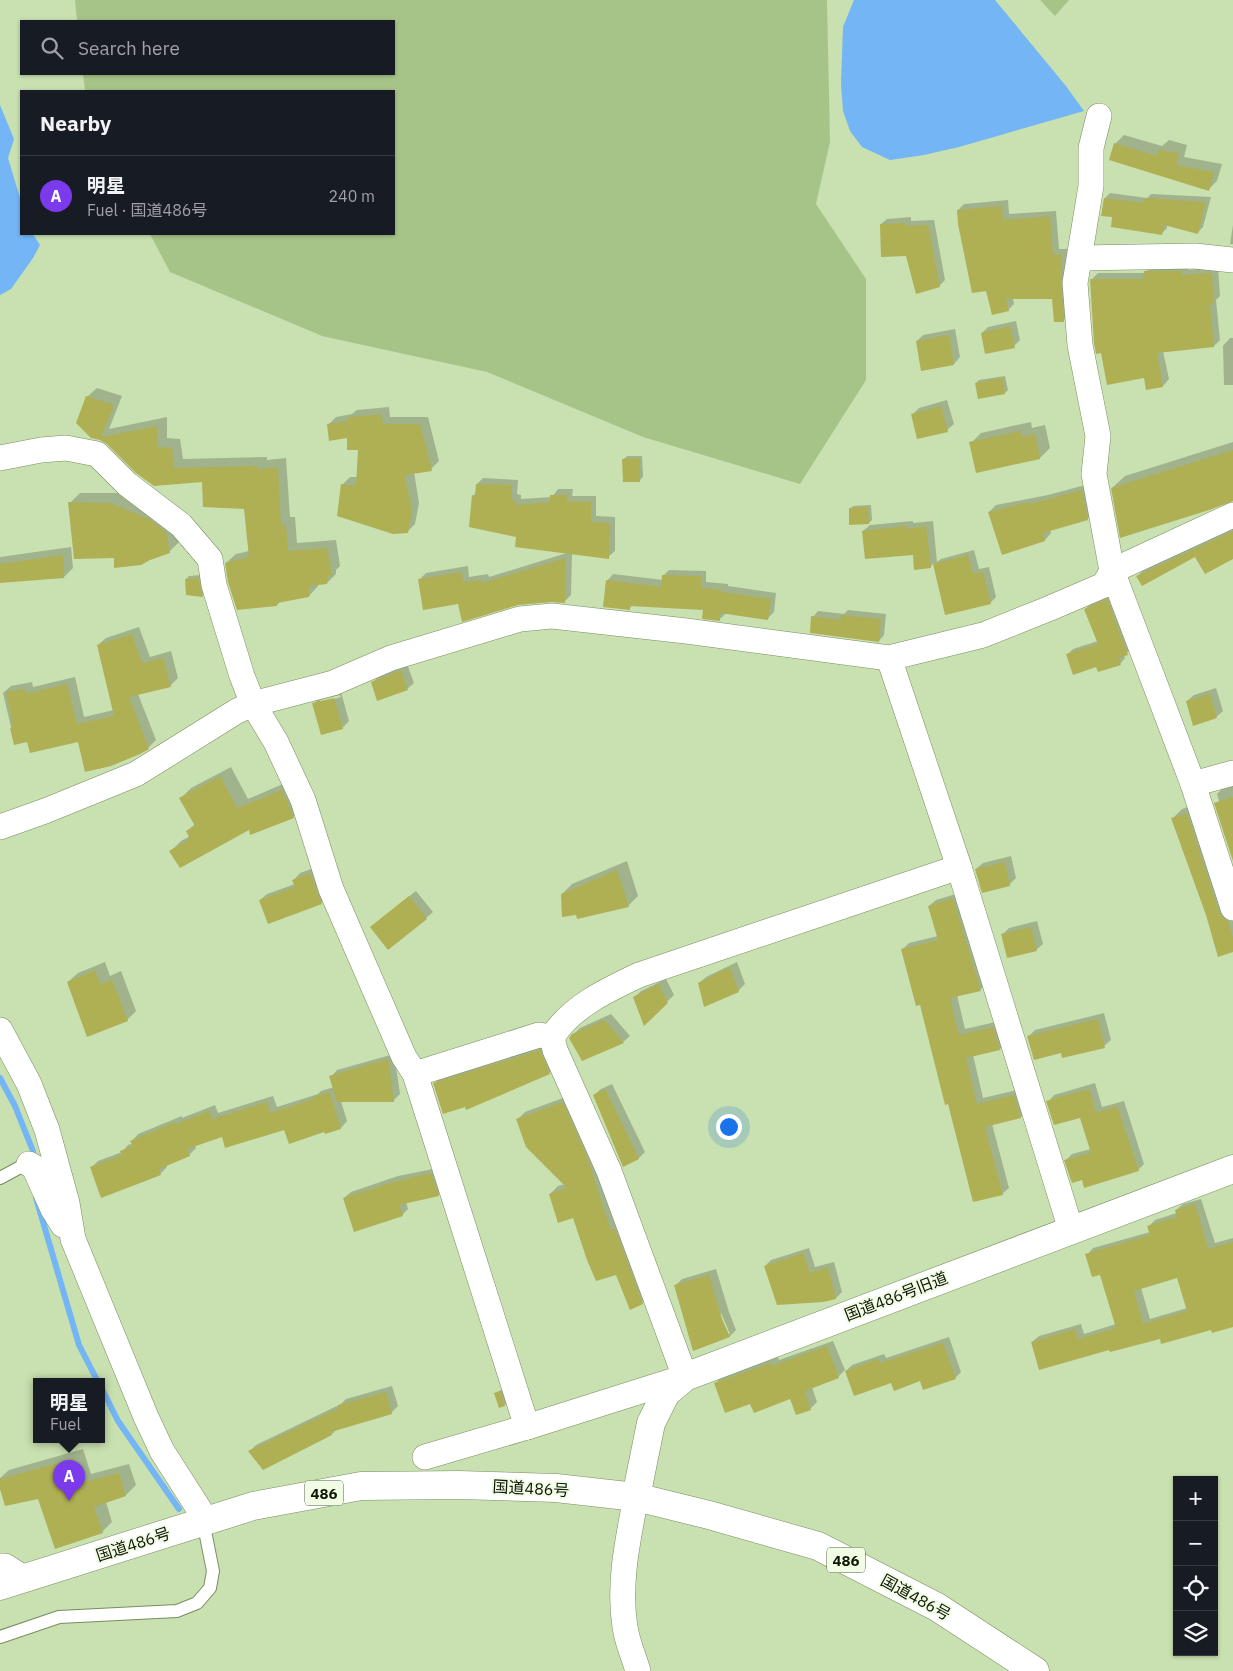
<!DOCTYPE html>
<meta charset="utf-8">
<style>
body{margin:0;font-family:"IBM Plex Sans","Noto Sans JP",sans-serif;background:#242831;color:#f1f3f6}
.controls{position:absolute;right:15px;bottom:15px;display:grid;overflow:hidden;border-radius:0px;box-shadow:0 1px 4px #0004}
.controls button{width:45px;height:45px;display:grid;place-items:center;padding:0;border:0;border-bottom:1px solid #363941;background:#171b24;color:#f1f3f6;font:25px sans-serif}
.you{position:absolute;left:728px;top:1126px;width:18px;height:18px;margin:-12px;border:4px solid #fff;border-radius:50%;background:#1a73e8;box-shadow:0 0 0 8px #1a73e833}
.badge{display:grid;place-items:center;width:32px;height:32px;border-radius:50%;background:#7c3aed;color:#fff;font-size:16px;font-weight:700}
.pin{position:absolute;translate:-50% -41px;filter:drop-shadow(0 1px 2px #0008)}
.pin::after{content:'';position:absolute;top:26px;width:18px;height:15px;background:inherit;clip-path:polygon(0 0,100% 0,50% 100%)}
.popup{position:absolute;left:33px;top:1378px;width:72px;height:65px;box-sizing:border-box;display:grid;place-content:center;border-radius:0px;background:#171b24;filter:drop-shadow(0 1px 4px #0005);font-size:16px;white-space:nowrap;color:#9ea1a6}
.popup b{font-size:19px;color:#f1f3f6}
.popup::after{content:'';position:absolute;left:50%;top:100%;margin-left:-10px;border:10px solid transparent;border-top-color:#171b24}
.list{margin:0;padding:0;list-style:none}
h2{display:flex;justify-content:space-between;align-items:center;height:65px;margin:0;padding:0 20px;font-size:21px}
h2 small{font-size:16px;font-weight:400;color:#9ea1a6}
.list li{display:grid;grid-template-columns:32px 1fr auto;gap:15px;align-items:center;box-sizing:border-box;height:80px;padding:0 20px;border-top:1px solid #363941}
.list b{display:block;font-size:19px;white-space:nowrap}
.list p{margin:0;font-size:16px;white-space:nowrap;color:#9ea1a6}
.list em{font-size:16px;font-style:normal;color:#9ea1a6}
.icon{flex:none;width:28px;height:28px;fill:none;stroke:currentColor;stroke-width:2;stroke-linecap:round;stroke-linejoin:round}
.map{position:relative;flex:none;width:1233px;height:1671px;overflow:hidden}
.search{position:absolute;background:#171b24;box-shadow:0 1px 4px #0004;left:20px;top:20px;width:375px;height:55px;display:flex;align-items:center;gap:12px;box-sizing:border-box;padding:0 18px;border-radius:0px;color:#9ea1a6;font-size:19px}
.panel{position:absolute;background:#171b24;box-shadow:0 1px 4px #0004;left:20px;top:90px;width:375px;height:145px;border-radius:0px}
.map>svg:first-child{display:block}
.green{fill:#a7c488}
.water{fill:#73b5f5}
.shadow{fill:#0003;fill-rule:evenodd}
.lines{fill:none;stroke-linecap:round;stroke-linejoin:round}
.stream{stroke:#73b5f5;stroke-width:6}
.building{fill:#afaf53;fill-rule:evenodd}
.lane-casing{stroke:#788e60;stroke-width:14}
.street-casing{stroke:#788e60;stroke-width:26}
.secondary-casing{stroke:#788e60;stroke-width:29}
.highway-casing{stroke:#788e60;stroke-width:29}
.lane{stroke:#fff;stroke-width:12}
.street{stroke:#fff;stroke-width:25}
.secondary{stroke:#fff;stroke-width:28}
.highway{stroke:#fff;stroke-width:28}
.labels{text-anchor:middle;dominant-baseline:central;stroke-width:4;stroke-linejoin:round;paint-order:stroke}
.shield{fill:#f0fde4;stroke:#525c49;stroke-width:1}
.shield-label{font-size:15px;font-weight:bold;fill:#0f1706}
.street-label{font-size:16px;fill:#0f1706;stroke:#f0fde4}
</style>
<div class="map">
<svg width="1233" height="1671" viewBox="0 0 1233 1671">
<rect width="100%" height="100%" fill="#c9e0b0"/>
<g class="green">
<polygon points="75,0 827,0 830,142 816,204 866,279 866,380 800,484 643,437 487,372 322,336 170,272 150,234 394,234 394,91 85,91 83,74 394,74 394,21 77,21"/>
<polygon points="1040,0 1069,0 1055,16"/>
</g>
<g class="water">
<polygon points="854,0 995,0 1066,86 1084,111 959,147 924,155 890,160 862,147 850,131 843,111 841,84 843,27"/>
<polygon points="0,105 14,139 8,158 21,201 21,234 33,234 40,245 33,258 11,289 0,295"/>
</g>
<g class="shadow">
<polygon points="1124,135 1162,146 1169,140 1187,145 1184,157 1222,164 1217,181 1209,189 1115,144"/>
<polygon points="1110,193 1147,198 1151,194 1211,197 1203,227 1198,232 1167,225 1167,228 1162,233 1114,216 1105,198"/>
<polygon points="1008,200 1009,214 1056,211 1059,249 1067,249 1066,277 1069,314 1063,321 1054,298 1013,298 1014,304 1008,310 986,289 958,210 964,204"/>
<polygon points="911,217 911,221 934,220 945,280 939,286 907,255 881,224 887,219"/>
<polygon points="1233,225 1233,244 1230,244"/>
<polygon points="1152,265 1188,265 1188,270 1218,267 1220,296 1216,300 1220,340 1214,346 1163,351 1169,379 1163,386 1145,376 1092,279 1098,273 1145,273"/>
<polygon points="1016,321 1020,340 1014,346 982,333 988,327"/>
<polygon points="955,329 960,357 954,364 917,341 923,335"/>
<polygon points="1230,338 1233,338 1233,385 1224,385 1223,346"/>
<polygon points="1005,376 1008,390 1005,393 976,383 979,380"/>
<polygon points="97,388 122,396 109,429 167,417 167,438 180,439 183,459 267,457 267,460 286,458 290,517 295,517 297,543 336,540 340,566 336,570 336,574 327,583 318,584 318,586 309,596 280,602 277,605 226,563 236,554 249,551 245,508 203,481 100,439 87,397"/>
<polygon points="947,400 954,424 947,430 912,415 919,408"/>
<polygon points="389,407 390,417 428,417 439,461 431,469 414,472 419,503 415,524 407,532 342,485 350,477 358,477 360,449 349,436 328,425 336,417 352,414 357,410"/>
<polygon points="1031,422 1032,428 1045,425 1050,448 1040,458 971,443 981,433"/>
<polygon points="1233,442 1233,500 1112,488 1125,476"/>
<polygon points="627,456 642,456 643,477 640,480 624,459"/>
<polygon points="483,478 518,480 517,494 521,495 521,499 552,497 558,489 573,489 572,496 596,496 596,516 615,517 615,551 608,557 572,553 571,595 564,602 459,603 419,580 426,573 468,566 469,577 488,574 489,577 570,552 517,536 473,496 477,492 477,484"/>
<polygon points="1089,484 1094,513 1087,519 1050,530 1051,533 1045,540 989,512 996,505 1048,495"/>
<polygon points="80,493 120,493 176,522 179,542 169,552 70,503"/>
<polygon points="871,505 872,520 869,523 850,509 853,506"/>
<polygon points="913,521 913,523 933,521 937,562 941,559 974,550 979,569 989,567 996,597 990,603 946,613 934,563 930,567 914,553 863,531 870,525"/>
<polygon points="1233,528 1233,557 1196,555 1138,576 1143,570"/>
<polygon points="71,547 73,568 64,577 0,581 0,557"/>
<polygon points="669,570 706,571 706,582 728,584 728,586 776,593 774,612 768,618 726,613 719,620 704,609 633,605 629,609 607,581 613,574 663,580 663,576"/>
<polygon points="201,575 205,593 202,596 186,579 189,576"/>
<polygon points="1113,595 1133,648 1124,655 1125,658 1120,664 1097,666 1067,655 1073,649 1098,641 1085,610 1090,604"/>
<polygon points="848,610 886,614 884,635 879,641 813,617 818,611 844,614"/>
<polygon points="139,627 150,657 171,651 178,678 170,686 138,694 156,740 148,748 79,740 28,741 15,744 3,693 11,686 32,682 33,687 75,677 84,717 114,710 98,645 106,638"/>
<polygon points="407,664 414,683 407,689 372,683 379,676"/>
<polygon points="1216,688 1223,711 1216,717 1187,701 1194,695"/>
<path d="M341,692L349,721L342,728L314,704L320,697ZM340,695L341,697L320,703V700Z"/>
<polygon points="231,767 248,799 292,780 303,807 293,817 249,828 171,851 181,841 190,836 187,831 195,824 181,798 191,788"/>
<polygon points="1233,784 1233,857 1216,804 1219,801 1217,794 1223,788"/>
<polygon points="1196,804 1233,910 1233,951 1207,915 1173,818 1182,809"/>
<polygon points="1011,856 1016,878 1009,885 976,869 983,863"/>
<polygon points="627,861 638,896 628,906 562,894 572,884"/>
<polygon points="317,867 328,896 321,903 260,900 267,894 295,884 294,880 300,873"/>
<polygon points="416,891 433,912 426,918 378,921"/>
<polygon points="959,893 987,983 980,990 957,995 965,1029 1000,1021 1006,1043 1000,1049 973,1055 983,1098 1021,1089 1027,1111 1021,1117 992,1124 1009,1188 1002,1194 949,1102 921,1004 903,949 909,943 938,936 929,906 936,900"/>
<polygon points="1037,921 1043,944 1036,950 1002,935 1009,928"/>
<polygon points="105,962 110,976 121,971 136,1011 127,1020 68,982 78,973"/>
<polygon points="737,962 745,984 738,991 699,983 706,977"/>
<polygon points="666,979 674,995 644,1024 635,997 641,991"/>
<polygon points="1104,1013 1111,1040 1104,1046 1062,1052 1029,1036 1035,1030"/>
<polygon points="611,1014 630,1036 623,1042 583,1059 573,1035 580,1028"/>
<polygon points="547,1044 556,1067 549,1073 434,1084 441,1077"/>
<polygon points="394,1054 400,1094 394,1100 341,1101 347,1121 341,1128 326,1133 325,1130 285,1128 223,1135 195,1145 196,1148 189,1155 166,1165 167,1167 160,1174 91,1168 98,1161 122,1152 128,1145 133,1143 132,1141 138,1134 182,1116 182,1118 215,1105 218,1113 273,1096 277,1107 318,1094 321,1091 334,1087 331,1077 337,1070"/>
<polygon points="1095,1083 1102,1107 1124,1101 1144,1164 1138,1170 1083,1179 1066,1160 1072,1154 1091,1149 1081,1117 1048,1102 1054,1095"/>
<polygon points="612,1084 645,1152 639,1158 623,1165 594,1095 601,1089"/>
<polygon points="571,1095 650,1295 642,1303 574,1217 550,1194 558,1186 565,1184 517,1120 525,1112"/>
<polygon points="438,1168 445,1189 438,1195 406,1202 408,1209 402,1215 344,1198 351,1192 398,1176"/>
<path d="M1201,1199L1215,1243L1233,1238V1326L1160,1337L1110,1348L1032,1342L1039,1336L1081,1324L1084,1334L1116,1324L1101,1273L1087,1255L1093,1248L1150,1232L1149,1226L1155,1220L1177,1213L1176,1210L1183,1204ZM1178,1277L1187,1308L1150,1319L1141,1288Z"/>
<polygon points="809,1248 815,1267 834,1262 842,1292 836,1298 823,1301 765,1266 771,1260"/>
<path d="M716,1269L729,1312L736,1330L730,1336L694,1349L675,1286L682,1279ZM721,1313L730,1334H728L719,1314Z"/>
<polygon points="949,1337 961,1372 955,1378 892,1381 846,1371 852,1365 884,1354 886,1358"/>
<polygon points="833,1341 845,1370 838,1377 812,1387 817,1402 810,1409 791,1398 751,1403 716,1383 722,1376 778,1357 779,1360"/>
<polygon points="392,1386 398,1406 391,1413 337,1429 332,1434 263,1468 250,1451 256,1445 341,1404 346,1399"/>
<polygon points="503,1389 508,1402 505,1405 496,1393"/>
<polygon points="83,1449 91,1474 129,1464 136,1485 126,1495 106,1502 112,1522 102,1532 39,1497 0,1484 0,1478 9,1470"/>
</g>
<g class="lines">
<g class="stream">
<polyline points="0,1078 15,1106 33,1151 32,1159"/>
<polyline points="36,1198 79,1345 98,1382"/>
<polyline points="102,1389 118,1421 179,1509"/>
</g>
</g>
<g class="building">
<polygon points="1114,143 1157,156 1159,149 1179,154 1176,165 1214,172 1209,191 1109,160"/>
<polygon points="1104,198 1143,203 1145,198 1206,202 1198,234 1164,225 1162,235 1111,227 1112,217 1101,216"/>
<polygon points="1002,206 1003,220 1050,216 1053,255 1062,254 1061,284 1064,322 1054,322 1052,299 1006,299 1009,311 992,315 986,291 972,293 958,224 957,210"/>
<polygon points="906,223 906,226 928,225 940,287 916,294 906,256 881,257 880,224"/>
<polygon points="1144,271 1182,271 1182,275 1212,273 1214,304 1210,304 1214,347 1157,353 1163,387 1146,390 1144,378 1107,385 1101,353 1096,354 1094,343 1090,279 1143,279"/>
<polygon points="1010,326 1015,348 985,354 981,333"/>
<polygon points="949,335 954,365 921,371 916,341"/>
<polygon points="1003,378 1005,394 978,399 975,383"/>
<polygon points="86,396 114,405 101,437 158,426 158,447 172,448 174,468 258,466 258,469 278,467 281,525 286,525 288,551 327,548 332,576 328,576 327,584 309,586 309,597 277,603 277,606 237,610 228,582 225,563 249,557 244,509 203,507 202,482 154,486 136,473 107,444 100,440 91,438 76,423"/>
<polygon points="941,406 948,432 917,439 911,414"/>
<polygon points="381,414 383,424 420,424 432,471 405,475 412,512 408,533 393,534 337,516 341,484 356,486 358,450 347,450 347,438 329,441 327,424 348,421 348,417"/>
<polygon points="1021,431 1022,437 1035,434 1040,459 976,473 969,442"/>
<polygon points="1233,450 1233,501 1209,510 1120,538 1111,488"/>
<polygon points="640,458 640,482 623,482 622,459"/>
<polygon points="476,484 512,485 512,500 516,501 515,505 550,502 550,495 567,495 567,501 591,502 591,522 610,523 609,559 515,547 516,537 469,527 472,495 475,496"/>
<polygon points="1082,490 1088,520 1043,533 1045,541 1002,555 988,512 1030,502 1030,504"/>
<polygon points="68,502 110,503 149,519 166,532 170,553 150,560 141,565 114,568 114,558 74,559"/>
<polygon points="868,507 869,524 849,525 849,508"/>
<polygon points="907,526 907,529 926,526 931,568 914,570 913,555 865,559 862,531"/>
<polygon points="1233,531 1233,559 1205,574 1195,557 1142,586 1136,576"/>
<polygon points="63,555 64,578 0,583 0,564"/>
<polygon points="968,555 973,574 983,572 991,604 945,615 933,564"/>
<polygon points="566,558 565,603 551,602 518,605 462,622 458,604 423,610 418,579 462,572 463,582 482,580 482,583"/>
<polygon points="662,575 701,576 701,588 722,590 722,592 771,599 768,620 720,613 720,621 702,619 703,610 630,606 630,610 603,607 606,580 661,587"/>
<polygon points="198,578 203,597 186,595 185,579"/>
<polygon points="1107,599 1128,655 1118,658 1121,665 1098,672 1096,667 1073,675 1066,654 1098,644 1084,609"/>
<polygon points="841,615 881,619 879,642 810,633 811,616 841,620"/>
<polygon points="132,634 142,663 163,658 171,687 129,697 149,749 140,754 111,766 85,772 78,742 30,753 27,742 14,745 10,728 13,727 6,692 25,689 26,694 67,684 77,724 114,716 97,645"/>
<polygon points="401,670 408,690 377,701 371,682"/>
<polygon points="1210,694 1217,718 1193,726 1186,701"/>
<polygon points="334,698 343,729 321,735 312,703"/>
<polygon points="220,776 237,808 282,790 294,818 250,835 249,830 180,868 169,851 190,839 186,831 195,826 179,798"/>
<polygon points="1233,797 1233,861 1214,803"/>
<polygon points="1187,813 1219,912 1223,918 1228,921 1233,938 1233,952 1218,957 1206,915 1171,818"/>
<polygon points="1005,862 1010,886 982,893 975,869"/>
<polygon points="617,870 629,907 577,919 576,915 562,917 561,894"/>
<polygon points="310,873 322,904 268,924 259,900 295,887 292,880"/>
<polygon points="409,896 427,919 388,950 370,927"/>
<polygon points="953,898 981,991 950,998 959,1035 993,1027 1000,1050 966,1058 977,1104 1014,1095 1021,1118 985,1127 1003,1195 973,1202 948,1104 945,1105 920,1005 916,1006 901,949 938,940 928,906"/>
<polygon points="1031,927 1037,951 1007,958 1001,934"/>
<polygon points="730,967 739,992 704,1007 698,983"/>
<polygon points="95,970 100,984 112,980 128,1021 87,1037 67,982"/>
<polygon points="659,984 668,1003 644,1026 633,997"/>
<polygon points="1098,1019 1105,1048 1062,1058 1061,1053 1034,1060 1027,1036"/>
<polygon points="604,1020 624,1043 582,1061 569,1038 572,1034"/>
<polygon points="540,1050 550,1074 466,1110 465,1107 443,1114 433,1083"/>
<polygon points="388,1059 394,1102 337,1102 329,1076"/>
<polygon points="605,1089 639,1159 623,1167 593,1095"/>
<polygon points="1089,1089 1096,1113 1117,1106 1139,1171 1084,1188 1082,1180 1072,1183 1064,1160 1091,1153 1080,1118 1054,1125 1046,1101"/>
<polygon points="330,1092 341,1129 325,1134 324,1132 289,1144 284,1130 225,1148 222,1137 187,1149 190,1156 159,1169 161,1175 101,1198 90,1167 122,1155 120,1151 133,1146 130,1141 175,1122 176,1124 209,1111 212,1119 267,1102 270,1113 314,1099 313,1097"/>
<polygon points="563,1102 587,1157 611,1231 615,1229 643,1304 630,1310 616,1275 596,1281 587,1260 573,1218 558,1223 549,1194 567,1188 526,1147 516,1119"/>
<polygon points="431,1173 439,1196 399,1205 403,1216 354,1232 343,1198 390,1183"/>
<path d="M1195,1204L1208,1249L1233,1242V1327L1212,1333L1211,1330L1161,1344L1160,1339L1110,1352L1109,1350L1039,1370L1031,1342L1075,1329L1078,1339L1116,1328L1100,1275L1092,1277L1085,1254L1150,1235L1147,1226L1177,1217L1175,1210ZM1177,1278L1187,1311L1143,1324L1134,1291Z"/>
<polygon points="803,1253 810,1273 828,1267 836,1299 823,1302 777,1305 764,1266"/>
<polygon points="709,1275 722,1319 730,1337 693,1351 674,1285"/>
<polygon points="943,1343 956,1379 923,1390 920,1381 894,1391 891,1383 854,1396 845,1371 878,1359 880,1363"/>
<polygon points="827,1346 839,1378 805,1391 811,1410 796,1415 790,1399 754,1413 750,1404 725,1413 714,1383 771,1363 772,1366"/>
<polygon points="500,1391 505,1406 499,1408 494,1393"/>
<polygon points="386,1392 392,1414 331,1432 332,1435 263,1470 248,1451 339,1408 338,1405"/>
<polygon points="73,1459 81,1483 119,1473 126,1496 94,1507 103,1533 55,1549 38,1499 5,1506 0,1489 0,1479"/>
</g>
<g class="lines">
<defs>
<g id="lane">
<polyline points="0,1178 26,1164 29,1164"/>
<polyline points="0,1637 59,1617 177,1611 197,1603 210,1588 213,1571 203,1521"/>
</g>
<g id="street">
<polyline points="1099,116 1091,148 1091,186 1075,283 1080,345 1098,436 1094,474 1112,571 1193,784 1233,908"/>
<polyline points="1080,258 1195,256 1233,260"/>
<polyline points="0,458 41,450 66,448 97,454 127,484 181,525 210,559 214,585 242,676 253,704 276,742 303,800 331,889 404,1057 415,1074 539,1035 552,1037 555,1050 609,1171 685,1377 527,1427 415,1074"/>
<polyline points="889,658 959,867 1071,1230"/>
<polyline points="1193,784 1233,773"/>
<polyline points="0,827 45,811 136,774 237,711 253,704 333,683 391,658 520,619 552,616 686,631 889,658 983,635 1048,609 1104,585 1112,571 1233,515"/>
<polyline points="0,1030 29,1084 47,1130 67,1203 73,1239 146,1417 162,1451 199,1509 203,1521"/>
<path d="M552,1037C571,1007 607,990 639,975L959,867"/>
<polyline points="29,1164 34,1167 53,1209 63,1225"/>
<polyline points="425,1457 527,1427"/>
<path d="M636,1497C628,1539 618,1584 625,1627C627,1642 634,1657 638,1671"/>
<polyline points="0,1566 5,1566 24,1578"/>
</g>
<polyline id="secondary" points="636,1497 651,1423 666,1393 685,1377 1233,1169"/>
<polyline id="highway" points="0,1586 253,1506 361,1486 459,1485 556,1488 636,1497 709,1515 818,1546 937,1607 1035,1671"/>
</defs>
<use href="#lane" class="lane-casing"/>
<use href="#street" class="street-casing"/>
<use href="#secondary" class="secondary-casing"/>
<use href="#highway" class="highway-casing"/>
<use href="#lane" class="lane"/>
<use href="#street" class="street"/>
<use href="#secondary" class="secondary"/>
<use href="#highway" class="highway"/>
</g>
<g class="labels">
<g class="shield">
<rect x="305" y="1480.5" width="38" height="25" rx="4"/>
<rect x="827" y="1547.5" width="38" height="25" rx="4"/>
</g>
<g class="shield-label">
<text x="324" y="1493">486</text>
<text x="846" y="1560">486</text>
</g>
<g class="street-label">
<text transform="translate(896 1296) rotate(-21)">国道486号旧道</text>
<text transform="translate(531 1488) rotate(3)">国道486号</text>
<text transform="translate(133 1544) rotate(-18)">国道486号</text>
<text transform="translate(916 1597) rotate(29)">国道486号</text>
</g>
</g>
</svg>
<div class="controls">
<button>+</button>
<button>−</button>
<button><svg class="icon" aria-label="locate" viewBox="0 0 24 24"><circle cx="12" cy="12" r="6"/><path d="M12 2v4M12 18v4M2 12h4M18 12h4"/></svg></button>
<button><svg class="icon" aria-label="layers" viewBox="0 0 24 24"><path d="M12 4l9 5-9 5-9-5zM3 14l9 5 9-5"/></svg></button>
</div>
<div class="you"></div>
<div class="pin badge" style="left:69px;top:1501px">A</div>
<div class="popup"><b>明星</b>Fuel</div>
<div class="search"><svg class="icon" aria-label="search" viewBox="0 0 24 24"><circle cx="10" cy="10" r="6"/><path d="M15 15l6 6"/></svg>Search here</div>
<section class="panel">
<h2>Nearby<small></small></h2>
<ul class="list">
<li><span class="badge">A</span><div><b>明星</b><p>Fuel · 国道486号</p></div><em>240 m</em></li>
</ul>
</section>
</div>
